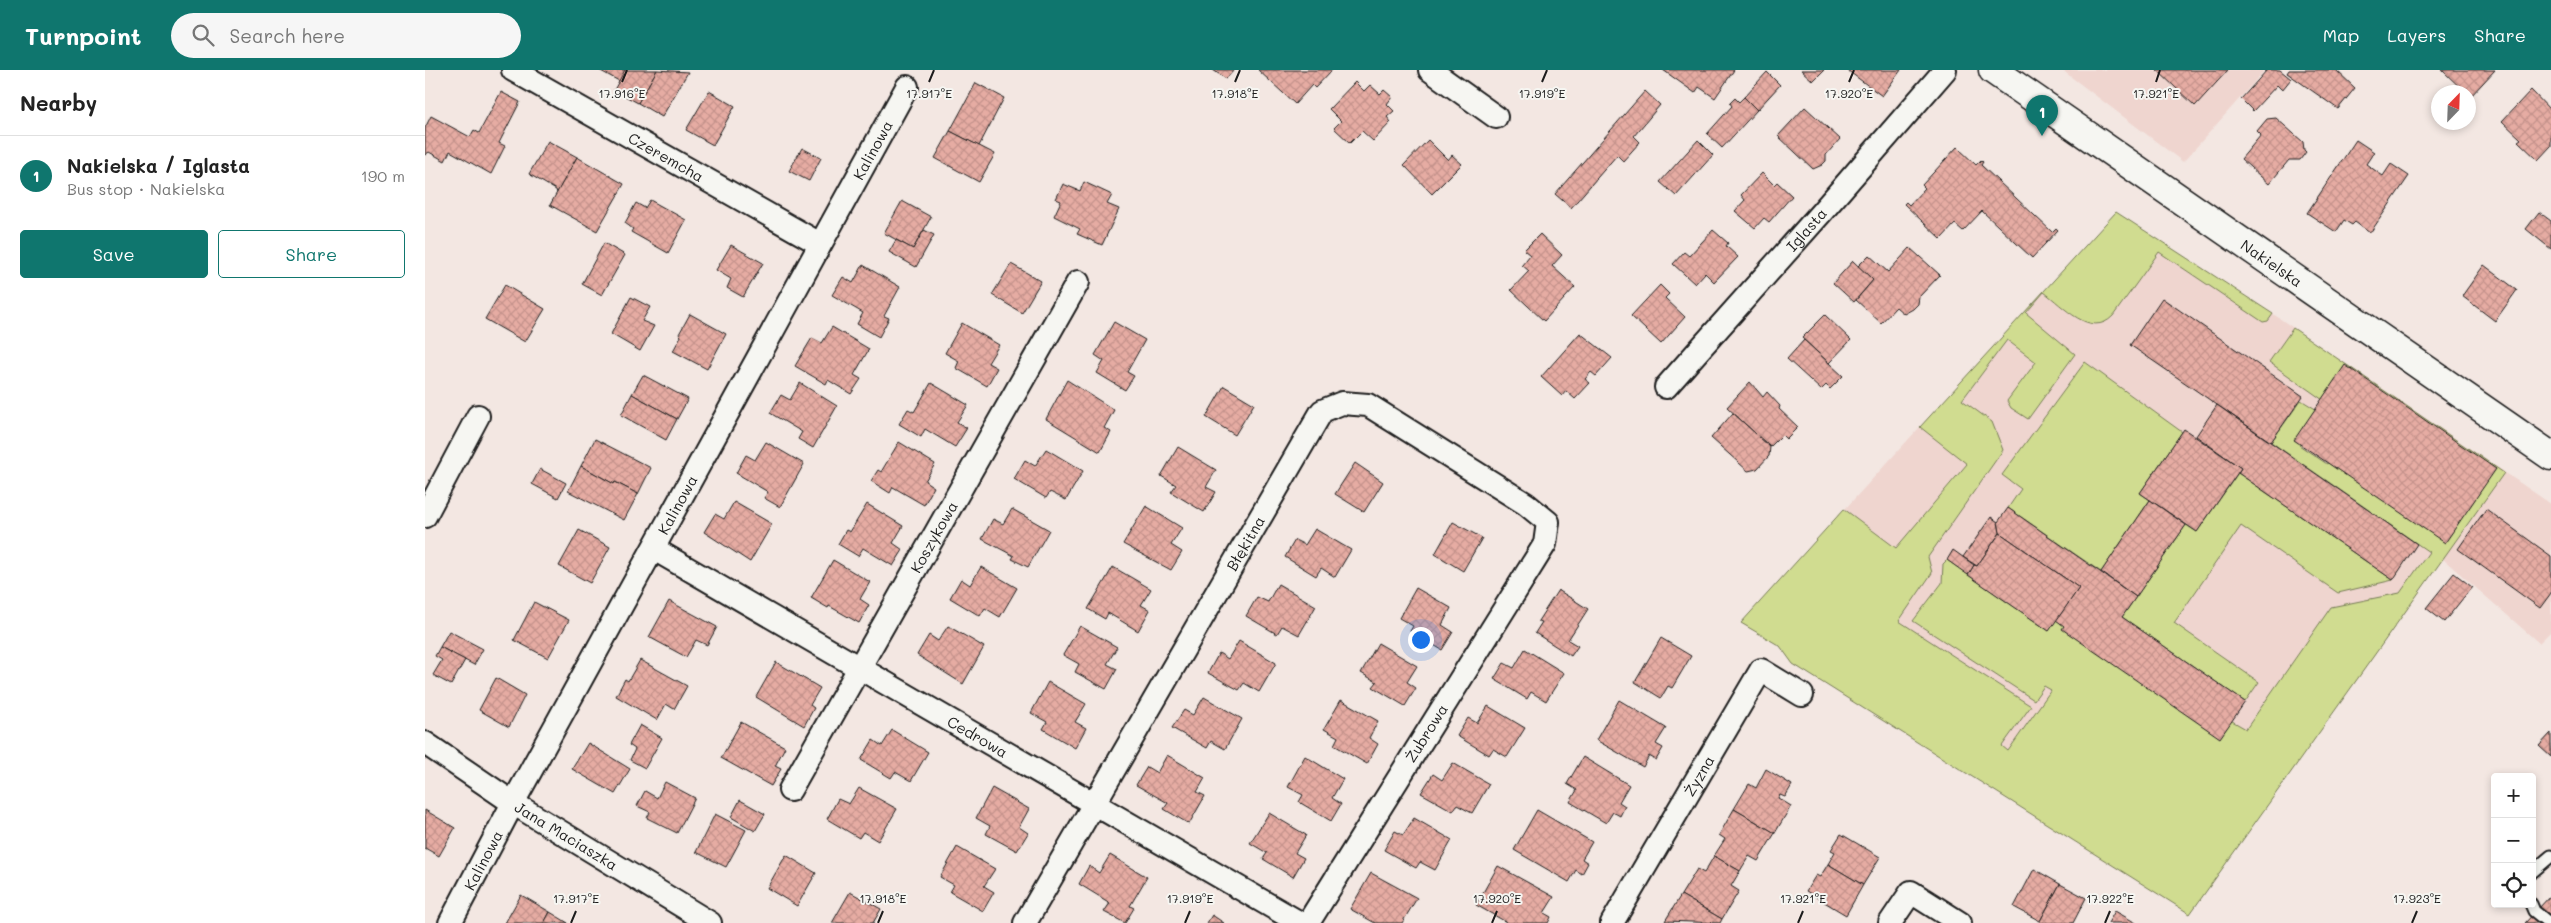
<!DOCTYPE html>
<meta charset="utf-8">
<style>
body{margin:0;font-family:Mali,sans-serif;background:#f6f6f6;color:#222}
.controls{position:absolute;right:15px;bottom:15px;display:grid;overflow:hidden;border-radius:5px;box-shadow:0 2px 8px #0003}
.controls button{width:45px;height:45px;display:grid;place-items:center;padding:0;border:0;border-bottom:1px solid #e0e0e0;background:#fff;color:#222;font:25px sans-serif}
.compass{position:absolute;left:2006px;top:15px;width:45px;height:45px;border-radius:50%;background:#fff;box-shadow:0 2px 8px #0003;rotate:23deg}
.you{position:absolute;left:995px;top:569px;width:18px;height:18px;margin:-12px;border:4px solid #fff;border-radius:50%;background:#1a73e8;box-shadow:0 0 0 8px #1a73e833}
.badge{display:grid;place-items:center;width:32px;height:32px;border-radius:50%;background:#0f766e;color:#fff;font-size:16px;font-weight:700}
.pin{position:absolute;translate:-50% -41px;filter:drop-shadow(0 1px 2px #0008)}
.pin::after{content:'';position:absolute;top:26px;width:18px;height:15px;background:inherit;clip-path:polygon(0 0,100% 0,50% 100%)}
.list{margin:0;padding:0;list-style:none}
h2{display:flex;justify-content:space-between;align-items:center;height:65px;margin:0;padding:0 20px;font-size:21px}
h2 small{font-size:16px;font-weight:400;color:#767676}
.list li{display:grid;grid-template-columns:32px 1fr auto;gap:15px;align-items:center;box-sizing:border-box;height:80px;padding:0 20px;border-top:1px solid #e0e0e0}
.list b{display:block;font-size:19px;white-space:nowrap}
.list p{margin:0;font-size:16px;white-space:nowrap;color:#767676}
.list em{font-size:16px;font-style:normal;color:#767676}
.actions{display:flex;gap:10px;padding:15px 20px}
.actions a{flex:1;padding:11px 0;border:1px solid #0f766e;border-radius:5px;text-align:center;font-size:18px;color:#0f766e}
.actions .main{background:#0f766e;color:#fff}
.icon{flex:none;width:28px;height:28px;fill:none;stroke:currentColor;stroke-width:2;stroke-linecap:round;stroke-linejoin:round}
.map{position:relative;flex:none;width:2126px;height:853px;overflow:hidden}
header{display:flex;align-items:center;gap:30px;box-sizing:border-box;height:70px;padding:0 25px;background:#0f766e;color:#fff}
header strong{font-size:24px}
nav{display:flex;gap:28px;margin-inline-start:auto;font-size:18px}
.search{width:350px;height:45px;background:#f6f6f6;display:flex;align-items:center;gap:12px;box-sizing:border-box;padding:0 18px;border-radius:28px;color:#767676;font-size:19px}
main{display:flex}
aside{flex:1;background:#fff}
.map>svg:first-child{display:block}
.built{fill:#efd5cf}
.grass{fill:#d0dc90;stroke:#767c56}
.building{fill:url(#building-cross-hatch);stroke:#1c1c1c}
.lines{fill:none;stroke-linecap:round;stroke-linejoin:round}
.service-casing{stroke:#1c1c1c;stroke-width:15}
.minor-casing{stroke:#1c1c1c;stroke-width:26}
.secondary-casing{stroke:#1c1c1c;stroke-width:31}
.service{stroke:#f6f6f2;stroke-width:11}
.minor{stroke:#f6f6f2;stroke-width:22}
.secondary{stroke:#f6f6f2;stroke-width:28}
.ticks{fill:none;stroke:#1c1c1c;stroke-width:2}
.labels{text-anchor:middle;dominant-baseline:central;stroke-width:4;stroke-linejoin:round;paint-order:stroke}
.street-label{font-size:15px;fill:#1c1c1c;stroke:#f6f6f2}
.ticks-label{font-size:12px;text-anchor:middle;fill:#1c1c1c;stroke:#f6f6f2;stroke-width:4;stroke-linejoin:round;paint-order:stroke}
</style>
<header>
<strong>Turnpoint</strong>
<div class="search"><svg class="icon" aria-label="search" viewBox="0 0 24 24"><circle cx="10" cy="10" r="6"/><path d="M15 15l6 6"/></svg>Search here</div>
<nav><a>Map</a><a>Layers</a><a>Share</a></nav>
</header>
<main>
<aside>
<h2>Nearby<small></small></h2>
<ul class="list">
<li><span class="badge">1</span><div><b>Nakielska / Iglasta</b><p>Bus stop · Nakielska</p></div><em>190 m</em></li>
</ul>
<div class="actions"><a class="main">Save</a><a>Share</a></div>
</aside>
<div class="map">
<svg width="2126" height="853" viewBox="0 0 2126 853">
<defs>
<pattern id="building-cross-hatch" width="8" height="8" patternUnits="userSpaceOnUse" patternTransform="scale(1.25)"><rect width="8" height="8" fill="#e6aca3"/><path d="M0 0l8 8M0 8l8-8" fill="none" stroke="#c5938c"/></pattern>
</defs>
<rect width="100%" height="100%" fill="#f3e7e2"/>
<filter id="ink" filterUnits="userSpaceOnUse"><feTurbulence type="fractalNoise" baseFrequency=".02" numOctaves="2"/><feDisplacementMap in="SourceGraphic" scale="10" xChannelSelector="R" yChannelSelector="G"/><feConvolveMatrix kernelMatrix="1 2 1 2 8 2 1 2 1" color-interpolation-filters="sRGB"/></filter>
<g filter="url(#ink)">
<g class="built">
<polygon points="1637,0 1840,0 1758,92"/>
<polygon points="1691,142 1848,244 2126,434 2126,561 2114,573 2018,489 1765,844 1368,594 1355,576 1316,553"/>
</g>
<g class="grass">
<path d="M1691,142L1848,244L1843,251L1838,252L1734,182L1688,246C1666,269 1638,236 1619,222L1601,243L1650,284L1603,349L1586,338L1582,331L1611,292L1582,270L1537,330L1567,352L1578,380L1503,487L1507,503L1474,551L1606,636L1577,676L1583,681L1626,620L1619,616L1609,630L1488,551L1517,513L1518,494L1522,490L1624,561L1631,550L1821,659L1906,537L1975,523L2004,482L1846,372L1876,330L1897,343L1874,375L1902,394L1912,378L1925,349L1844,292L1868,258L2079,403L1765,844L1368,594L1355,576L1316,553L1419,439L1471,478L1542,394L1495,357Z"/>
<polygon points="1660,292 1757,362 1715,423 1725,430 1676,502 1583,438 1596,419 1577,405"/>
<polygon points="1813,403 1968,510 1913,523 1816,456 1749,553 1834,612 1820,632 1697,547 1761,455 1772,462"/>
</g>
<g class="building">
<polygon points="174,0 201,0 194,11"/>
<polygon points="200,0 232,0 213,33 189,20"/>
<polygon points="232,0 263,2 237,47 213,33"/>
<polygon points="788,0 809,0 801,9"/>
<polygon points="833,0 907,0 890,18 887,15 870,34"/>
<polygon points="1238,0 1309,0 1290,28 1274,17 1270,23"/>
<polygon points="1376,0 1399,0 1388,11"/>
<polygon points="1422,0 1476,0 1457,26"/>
<polygon points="1732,0 1803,0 1770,36"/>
<polygon points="1842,0 1855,0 1866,9 1857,20 1852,15 1828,41 1816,29"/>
<polygon points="1864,0 1911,0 1930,18 1913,39 1862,3"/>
<polygon points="2017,0 2070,0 2045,27"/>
<polygon points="1342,2 1355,15 1332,40 1319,27"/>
<polygon points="930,12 939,21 945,15 955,24 959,20 967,27 962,34 969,41 962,47 966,52 948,71 937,61 925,73 909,58 916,51 904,39"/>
<polygon points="551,13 579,28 554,76 525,61"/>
<polygon points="2106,20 2126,41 2126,76 2113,90 2093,71 2096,69 2077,51"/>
<polygon points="284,21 310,36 288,75 261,60"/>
<polygon points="1220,21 1235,35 1209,66 1215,72 1198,91 1192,85 1146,138 1130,124"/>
<polygon points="76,22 95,32 74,73 80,76 66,104 25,81 20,91 4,82 0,85 0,58 6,46 45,67 49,60 54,63"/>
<polygon points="1319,27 1332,40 1297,78 1282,64 1307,36 1305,33 1310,28 1314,32"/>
<polygon points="1380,37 1415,69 1401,85 1401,91 1397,95 1388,99 1353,66"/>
<polygon points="1851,48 1878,72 1879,80 1881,82 1875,90 1864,90 1844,114 1816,89 1836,65 1832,61 1842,49"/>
<polygon points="525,61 570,84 554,112 510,88"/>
<polygon points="1003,70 1023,90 1027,85 1037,94 1007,124 979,95"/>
<polygon points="1273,70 1288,85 1251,126 1235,112"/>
<polygon points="1931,70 1949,82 1941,94 1958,106 1966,94 1984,106 1945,163 1930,152 1927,155 1919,150 1911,162 1882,143"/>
<polygon points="123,71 152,87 132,123 131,120 104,104"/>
<polygon points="1532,77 1551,95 1556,90 1558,92 1556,95 1627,162 1631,158 1633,160 1607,188 1557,141 1538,161 1530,154 1516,169 1479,134 1481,132 1484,135 1500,118 1497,115"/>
<polygon points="377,78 396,88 384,111 364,101"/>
<polygon points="152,87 199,114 172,161 125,135"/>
<polygon points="1337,103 1349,115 1352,112 1367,126 1344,152 1339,148 1330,158 1310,141 1320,130 1316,125"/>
<polygon points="659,112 687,125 682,134 694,139 677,175 652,164 655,159 629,146 636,131 631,129 638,114 655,121"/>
<polygon points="225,130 261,150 243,183 206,162 208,159 200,153 211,133 220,138"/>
<polygon points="477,131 506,147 488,179 459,163"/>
<polygon points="2114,142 2126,151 2126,179 2101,159"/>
<polygon points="499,160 509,165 491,197 464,182 471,170 488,179"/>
<polygon points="1288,160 1303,173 1301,176 1313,187 1289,212 1280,203 1270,214 1248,194 1259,182 1264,186"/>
<polygon points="1115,164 1137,185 1127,196 1150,217 1119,251 1086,220 1104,201 1097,195 1105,185 1099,180"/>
<polygon points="179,173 200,185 177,225 157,214"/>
<polygon points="306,175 338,193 318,227 302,218 306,209 291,200"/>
<polygon points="1485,178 1515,205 1494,227 1493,234 1488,239 1479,244 1471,237 1456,253 1431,230 1448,210 1433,196 1444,185 1463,202"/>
<polygon points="1428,191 1448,210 1429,232 1408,213"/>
<polygon points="586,194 616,211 597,243 567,225"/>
<polygon points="438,195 475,217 459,246 464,248 454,267 432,254 438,243 407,225 418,207 428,213"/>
<polygon points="2059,195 2092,220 2070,251 2037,226"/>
<polygon points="80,215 120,239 100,272 60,249"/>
<polygon points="1235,215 1244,224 1240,228 1260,247 1236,274 1206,246"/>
<polygon points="206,227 225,237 217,251 229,256 215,281 186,264"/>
<polygon points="1737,228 1878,326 1846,372 1705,275"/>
<polygon points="265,244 301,264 282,299 248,281 256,266 254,264"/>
<polygon points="1400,245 1426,270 1404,293 1377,268"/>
<polygon points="689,252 720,270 702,302 709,306 700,320 672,303 679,291 670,285"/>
<polygon points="537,253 574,275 563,293 572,298 562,316 531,298 534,291 520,283"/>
<polygon points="407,257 444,279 429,305 436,309 426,324 403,310 401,314 370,296 387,268 397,273"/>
<polygon points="1155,263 1187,288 1171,306 1166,302 1160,309 1165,313 1150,329 1141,321 1137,326 1116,307"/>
<polygon points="1379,270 1418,306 1405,319 1401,315 1396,320 1362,289"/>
<polygon points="1920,295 2071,399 2020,473 1869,370"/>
<polygon points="218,305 263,329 252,349 207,324"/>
<polygon points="642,310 689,340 679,358 686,362 675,382 621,349"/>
<polygon points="1325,312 1338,327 1342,322 1355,336 1354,339 1373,357 1361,369 1357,365 1345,377 1302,337"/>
<polygon points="375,313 412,336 388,378 373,369 377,362 345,343 356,325 365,330"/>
<polygon points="506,313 543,335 532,352 542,358 530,377 500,359 496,367 474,354 483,339 489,342"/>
<polygon points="799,316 829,334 810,365 781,347"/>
<polygon points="207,324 252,349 241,370 196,345"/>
<polygon points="1792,335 1992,474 1968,510 1813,403 1816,398 1771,366"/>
<polygon points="1308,343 1345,377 1344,386 1332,399 1323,401 1286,368"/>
<polygon points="1759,359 1816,398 1772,462 1715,423"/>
<polygon points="170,369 226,398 213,424 190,412 189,414 156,396"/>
<polygon points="341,372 379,394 355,437 339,428 343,422 311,403 321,385 330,390"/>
<polygon points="474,372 510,394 500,411 509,417 499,435 468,417 465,423 446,411 453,400 456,402"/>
<polygon points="753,377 791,400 781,417 791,422 779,442 746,422 751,415 736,406"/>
<polygon points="621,379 658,401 641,430 625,422 621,428 589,409 600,390 610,396"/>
<polygon points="930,393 958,412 939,442 910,424"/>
<polygon points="156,396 189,414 190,412 213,424 199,450 143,421"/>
<polygon points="115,399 141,413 133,428 107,414"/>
<polygon points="1725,430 1761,455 1711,527 1676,502"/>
<polygon points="309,432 347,454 325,492 279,462 290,444 299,449"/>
<polygon points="442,434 478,456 468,473 478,480 468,496 438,478 433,486 413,474 421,460 425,462"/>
<polygon points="721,436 757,458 746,475 757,482 746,500 698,474"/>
<polygon points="1583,438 1711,527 1697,547 1820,632 1795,668 1637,559 1639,556 1631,550 1654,518 1575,463 1573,452"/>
<polygon points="587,439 624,460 603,497 587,489 589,486 557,469 568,449 578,454"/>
<polygon points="2061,439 2126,486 2126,523 2115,538 2033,479"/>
<polygon points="1566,447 1573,452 1575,463 1552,496 1538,487"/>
<polygon points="1028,452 1057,468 1038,501 1010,484"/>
<polygon points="890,459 926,480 910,507 896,498 891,506 860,487 870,470 880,475"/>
<polygon points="154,460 185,477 165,513 134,496"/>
<polygon points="1575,463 1654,518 1624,561 1543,505 1549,495 1552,496"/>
<polygon points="1528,480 1549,495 1543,505 1522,490"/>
<polygon points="408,490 445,512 435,529 444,535 434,553 404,536 403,538 386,528"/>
<polygon points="556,497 592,518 575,547 560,538 555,546 525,528 536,509 545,515"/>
<polygon points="688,497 726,519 716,535 725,540 713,561 683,543 680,549 663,539"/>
<polygon points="2029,503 2047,517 2019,552 2001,538"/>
<polygon points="853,514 891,536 874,565 857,556 852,564 821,546 832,527 843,532"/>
<polygon points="991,518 1026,538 1017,555 1028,562 1017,580 985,561 988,556 974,548"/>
<polygon points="1133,520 1163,539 1143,570 1153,576 1146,586 1110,563 1117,552 1113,551"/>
<polygon points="244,531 292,557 282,575 271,570 261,587 224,567"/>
<polygon points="109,532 144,550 123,588 89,570"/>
<polygon points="523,556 559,577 538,614 492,585 504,565 513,571"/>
<polygon points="655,556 692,577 682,594 692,599 681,619 650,602 654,594 638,585"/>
<polygon points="24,561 58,579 49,595 15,577"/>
<polygon points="1236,568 1266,586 1247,618 1243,616 1236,628 1210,612"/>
<polygon points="814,571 851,593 834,622 819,613 814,620 783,603 794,583 803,589"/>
<polygon points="953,573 992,596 982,612 991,618 980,636 948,617 952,612 936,603"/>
<polygon points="15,577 40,590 26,615 8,605 17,590 10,586"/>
<polygon points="1100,579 1139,603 1121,631 1106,622 1102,629 1069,609 1079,593 1089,598"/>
<polygon points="215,590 262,616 249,639 241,634 232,650 191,626 200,609 203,611"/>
<polygon points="351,592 395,618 385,635 389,638 379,656 331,627"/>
<polygon points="71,608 100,625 84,657 54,640"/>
<polygon points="623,612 661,634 650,652 661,658 650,678 618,659 622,652 606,643"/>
<polygon points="779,627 817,649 800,679 786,671 782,678 747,658 759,640 768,645"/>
<polygon points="916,630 953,651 944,668 953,674 942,694 909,675 913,667 899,659"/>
<polygon points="1194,630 1241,658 1231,674 1238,678 1231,690 1224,686 1218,697 1171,670"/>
<polygon points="1063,636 1100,658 1082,687 1068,679 1064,685 1032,666 1043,648 1052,653"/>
<polygon points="316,652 360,677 350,696 356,699 346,716 296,688"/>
<polygon points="215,655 237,668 220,698 205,690 210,679 204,675"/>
<polygon points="467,660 503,682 486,711 470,702 466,708 436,690 448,670 457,676"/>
<polygon points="2126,663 2126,687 2114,676"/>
<polygon points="163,673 205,699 190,724 147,699"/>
<polygon points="742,685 780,708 772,722 780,726 764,754 739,739 743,733 711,715 722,697 732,703"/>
<polygon points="880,686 918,709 907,728 916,734 906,751 874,732 878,725 863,717"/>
<polygon points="1158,687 1204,715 1194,732 1200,736 1195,746 1188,742 1181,753 1145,732 1152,720 1142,714"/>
<polygon points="1028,693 1064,714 1047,743 1032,735 1028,741 996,723 1008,704 1017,710"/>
<polygon points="1341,699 1367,715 1360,727 1355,725 1353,728 1366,736 1350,763 1309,739 1324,714 1331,718"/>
<polygon points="240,712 270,728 252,763 222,748 225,742 212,736 220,721 232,728"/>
<polygon points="434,718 472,739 453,771 438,762 434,768 402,749 413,729 424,734"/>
<polygon points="567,718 604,739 594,757 603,763 592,781 561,764 565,756 551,748"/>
<polygon points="315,730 340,744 330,761 306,747"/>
<polygon points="1309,739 1350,763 1333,791 1324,786 1315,801 1289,786 1300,769 1294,765"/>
<polygon points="0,740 30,758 14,786 0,778"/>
<polygon points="1112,740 1167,772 1157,789 1163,793 1157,804 1151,800 1144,812 1089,780"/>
<polygon points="844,743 881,765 870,783 879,788 868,807 838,789 842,783 825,773"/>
<polygon points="290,744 321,760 301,797 271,782"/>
<polygon points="989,748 1027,770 1010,800 995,792 991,798 959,780 970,761 978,765"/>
<polygon points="1416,764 1455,787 1438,815 1403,794 1410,782 1406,780"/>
<polygon points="532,777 570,799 559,816 569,822 558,841 525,822 529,815 515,807"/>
<polygon points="361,785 391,803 372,836 342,818"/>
<polygon points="685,785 722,807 705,836 709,838 700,853 679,842 685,833 654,814 664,796 674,803"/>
<polygon points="1289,786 1315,801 1306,816 1314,821 1297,849 1256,825 1272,799 1279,803"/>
<polygon points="1403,794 1438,815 1421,845 1381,821 1391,805 1395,807"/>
<polygon points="1073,796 1129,827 1119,843 1126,847 1123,853 1083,853 1051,835"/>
<polygon points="1609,799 1635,814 1615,851 1589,837"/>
<polygon points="946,803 992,828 977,853 950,853 925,839"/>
<polygon points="1635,814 1661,828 1648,853 1614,853"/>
<polygon points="425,822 456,839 448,853 407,853"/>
<polygon points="96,825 125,842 119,853 80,853"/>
<polygon points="1256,825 1297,849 1295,853 1240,851"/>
<polygon points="2126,825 2126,853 2100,853"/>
<polygon points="1690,841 1711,853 1683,853"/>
<polygon points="125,842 143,853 119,853"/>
<polygon points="787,845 799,853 782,853"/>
</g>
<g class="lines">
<defs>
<g id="service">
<polyline points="2107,802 2126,786"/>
<polyline points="2106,834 2109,841 2124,853"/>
</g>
<g id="minor">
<path id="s1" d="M88,0L395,174"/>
<polyline points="1005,0 1071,47"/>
<path id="s2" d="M1241,317L1395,144L1520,0"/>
<polyline points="0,446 53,346"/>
<path id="s3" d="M229,479L875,853"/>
<path id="s4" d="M0,673L88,733L285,853"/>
<path id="s5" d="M365,720L653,212"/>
<path id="s6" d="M25,853L88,733L482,17"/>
<path id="s7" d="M600,853L897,341L917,333L943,335L1101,434L1123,452L1120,474L883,853"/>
<path id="s8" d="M1187,853L1336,600L1377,625"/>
<polyline points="1465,853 1486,822 1535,853"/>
</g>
<g id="secondary">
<path id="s9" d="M1568,0L2126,386"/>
</g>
</defs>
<use href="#service" class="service-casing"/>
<use href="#minor" class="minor-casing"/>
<use href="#secondary" class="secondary-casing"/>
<use href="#service" class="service"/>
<use href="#minor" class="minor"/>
<use href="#secondary" class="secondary"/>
</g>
</g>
<path class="ticks" d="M197,12L202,0M504,12L509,0M810,12L815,0M1117,12L1122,0M1424,12L1429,0M1731,12L1735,0M146,853L151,841M453,853L458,841M760,853L765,841M1067,853L1072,841M1373,853L1378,841M1680,853L1685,841M1987,853L1992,841"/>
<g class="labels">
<g class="street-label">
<text stroke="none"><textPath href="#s6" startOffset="881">Kalinowa</textPath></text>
<text stroke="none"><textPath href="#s1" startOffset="176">Czeremcha</textPath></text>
<text stroke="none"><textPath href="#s2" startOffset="211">Iglasta</textPath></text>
<text stroke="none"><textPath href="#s9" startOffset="339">Nakielska</textPath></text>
<text stroke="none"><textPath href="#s6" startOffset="476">Kalinowa</textPath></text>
<text stroke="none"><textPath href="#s5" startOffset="291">Koszykowa</textPath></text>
<text stroke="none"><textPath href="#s7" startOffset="439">Błękitna</textPath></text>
<text transform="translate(1001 663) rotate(-58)">Żubrowa</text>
<text stroke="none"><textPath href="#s3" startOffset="374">Cedrowa</textPath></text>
<text stroke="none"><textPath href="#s8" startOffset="171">Żyzna</textPath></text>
<text stroke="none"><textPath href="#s4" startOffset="169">Jana Maciaszka</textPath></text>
<text stroke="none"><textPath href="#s6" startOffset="71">Kalinowa</textPath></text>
</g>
</g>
<g class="ticks-label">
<text x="197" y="28">17.916°E</text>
<text x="504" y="28">17.917°E</text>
<text x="810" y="28">17.918°E</text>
<text x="1117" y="28">17.919°E</text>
<text x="1424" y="28">17.920°E</text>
<text x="1731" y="28">17.921°E</text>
<text x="151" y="833">17.917°E</text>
<text x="458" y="833">17.918°E</text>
<text x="765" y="833">17.919°E</text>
<text x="1072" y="833">17.920°E</text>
<text x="1378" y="833">17.921°E</text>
<text x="1685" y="833">17.922°E</text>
<text x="1992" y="833">17.923°E</text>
</g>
</svg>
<div class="controls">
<button>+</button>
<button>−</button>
<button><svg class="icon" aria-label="locate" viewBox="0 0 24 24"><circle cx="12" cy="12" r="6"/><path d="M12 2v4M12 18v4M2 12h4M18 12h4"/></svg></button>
</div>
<svg class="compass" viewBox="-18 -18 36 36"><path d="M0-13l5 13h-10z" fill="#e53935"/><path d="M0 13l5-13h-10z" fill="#767676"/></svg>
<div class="you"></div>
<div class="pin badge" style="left:1617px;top:66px">1</div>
</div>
</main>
